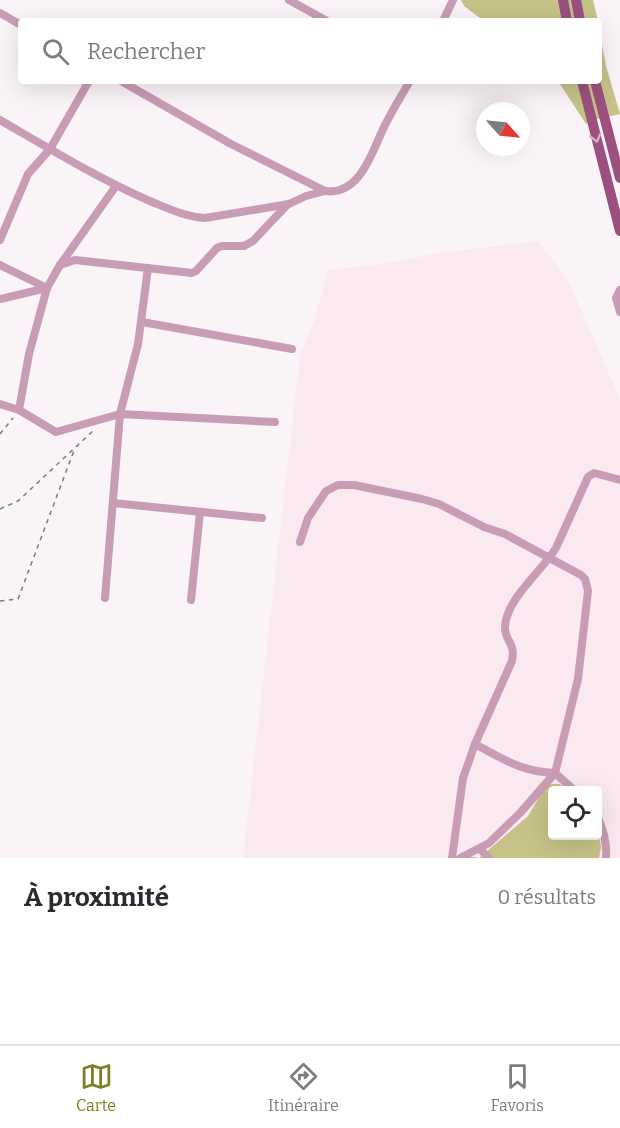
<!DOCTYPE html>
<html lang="fr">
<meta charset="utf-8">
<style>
body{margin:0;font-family:Bitter,serif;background:#f2f2f3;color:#2b2b33}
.controls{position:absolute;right:18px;bottom:18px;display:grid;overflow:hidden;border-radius:6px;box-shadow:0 6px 24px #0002}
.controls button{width:54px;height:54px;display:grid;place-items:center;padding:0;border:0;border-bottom:2px solid #e1e1e2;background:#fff;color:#2b2b33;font:30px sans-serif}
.compass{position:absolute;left:476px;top:102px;width:54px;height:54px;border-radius:50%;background:#fff;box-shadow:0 6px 24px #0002;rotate:117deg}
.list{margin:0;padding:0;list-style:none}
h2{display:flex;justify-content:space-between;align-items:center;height:78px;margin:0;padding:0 24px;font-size:26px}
h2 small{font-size:20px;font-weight:400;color:#7c7c81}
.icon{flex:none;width:33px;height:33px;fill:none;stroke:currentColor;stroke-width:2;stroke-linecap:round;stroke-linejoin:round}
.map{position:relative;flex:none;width:620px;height:858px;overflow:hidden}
.search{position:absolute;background:#fff;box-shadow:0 6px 24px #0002;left:18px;right:18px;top:18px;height:66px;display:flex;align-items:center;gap:15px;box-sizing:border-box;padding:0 21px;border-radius:6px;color:#7c7c81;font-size:22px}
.sheet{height:186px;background:#fff}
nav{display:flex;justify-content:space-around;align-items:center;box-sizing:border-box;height:84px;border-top:2px solid #e1e1e2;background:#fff;font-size:16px;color:#7c7c81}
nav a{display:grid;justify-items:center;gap:3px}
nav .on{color:#837b21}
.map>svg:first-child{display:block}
.built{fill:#fbe9f2;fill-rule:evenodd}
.forest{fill:#c6c288}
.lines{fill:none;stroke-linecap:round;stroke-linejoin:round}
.path{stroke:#82797e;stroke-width:1.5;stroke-dasharray:4.5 4.5;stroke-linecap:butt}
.minor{stroke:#c89cb5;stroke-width:8}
.major{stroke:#9b507f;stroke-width:10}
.oneway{stroke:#d2b0c5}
</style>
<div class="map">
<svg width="620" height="858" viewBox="0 0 620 858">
<rect width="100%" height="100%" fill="#faf3f7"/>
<path class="built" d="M538,241L568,280L620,399V858H243L300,355L315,318L328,270L373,265L446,252ZM552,790H598V836H552Z"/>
<g class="forest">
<polygon points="461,0 593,0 598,21 484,21 464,6"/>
<polygon points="599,28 606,66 620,114 593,120 586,124 558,81 599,81"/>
<polygon points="550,784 560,784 567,790 552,790 552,836 598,836 598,828 601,847 599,858 462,858 463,855 479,858 528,816 544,789"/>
</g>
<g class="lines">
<g class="path">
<polyline points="0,434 13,418"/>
<polyline points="0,509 18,501 95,429"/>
<polyline points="0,601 18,599 75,448"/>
</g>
<g class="minor">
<polyline points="289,0 327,21"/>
<polyline points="0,13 21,25"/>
<polyline points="443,21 453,0"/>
<path d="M121,81L231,144L325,191C360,196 372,152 384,127C392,111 401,96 410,81"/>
<path d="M0,120C50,149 99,179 152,202C170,209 186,217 205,218L289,204L306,196L325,191"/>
<polyline points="0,240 28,174 50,149 89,81"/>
<polyline points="0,265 47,288"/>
<polyline points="60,265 75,260 192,273 196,271 217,248 222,246 244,246 253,241 288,204"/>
<polyline points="620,290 616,298 620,312"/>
<polyline points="0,299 47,288"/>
<polyline points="142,322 292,349"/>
<polyline points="0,404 19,410 56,432 120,414 275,422"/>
<polyline points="19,410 29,354 47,288 60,265 116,186"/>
<polyline points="113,503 262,518"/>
<polyline points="300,542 308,518 326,491 338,485 354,485 422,499 439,504 484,527 505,534 581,575 585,579 588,591 578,679 555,773 574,790"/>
<polyline points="105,598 120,414 138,344 148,268"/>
<polyline points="191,600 200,512"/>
<path d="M598,818C604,831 607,843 606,858"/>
<polyline points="480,849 489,858"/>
<path d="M452,858L463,778L475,744L512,661C516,642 504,641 505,626C507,598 542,571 556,548L588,477L594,473L620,480"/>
<path d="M460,858L489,843L520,813L555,773C522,772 503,759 475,744"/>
</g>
<g class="major">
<polyline points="563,0 567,21"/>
<polyline points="576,0 580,21"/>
<polyline points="582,81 620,231"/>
<polyline points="595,81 620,178"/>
</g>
</g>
<defs><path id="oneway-chevron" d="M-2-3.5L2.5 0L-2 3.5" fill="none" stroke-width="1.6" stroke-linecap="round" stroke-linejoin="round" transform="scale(1.5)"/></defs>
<use class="oneway" href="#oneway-chevron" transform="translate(596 138) rotate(76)"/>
</svg>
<div class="controls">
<button><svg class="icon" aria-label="locate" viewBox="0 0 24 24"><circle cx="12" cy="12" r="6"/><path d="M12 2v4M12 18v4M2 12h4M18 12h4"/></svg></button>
</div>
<svg class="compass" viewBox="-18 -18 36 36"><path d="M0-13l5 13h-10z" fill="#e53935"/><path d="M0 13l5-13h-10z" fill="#7c7c81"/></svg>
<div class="search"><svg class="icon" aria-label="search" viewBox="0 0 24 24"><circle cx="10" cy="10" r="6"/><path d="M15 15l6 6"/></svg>Rechercher</div>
</div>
<section class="sheet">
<h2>À proximité<small>0 résultats</small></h2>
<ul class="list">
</ul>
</section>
<nav>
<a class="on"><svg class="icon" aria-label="map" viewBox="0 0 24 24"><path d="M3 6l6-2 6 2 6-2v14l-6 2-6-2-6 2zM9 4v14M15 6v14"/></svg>Carte</a>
<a><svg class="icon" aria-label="directions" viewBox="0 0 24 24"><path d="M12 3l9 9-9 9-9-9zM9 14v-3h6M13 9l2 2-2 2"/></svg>Itinéraire</a>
<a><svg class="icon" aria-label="saved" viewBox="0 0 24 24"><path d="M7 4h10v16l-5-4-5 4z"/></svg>Favoris</a>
</nav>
